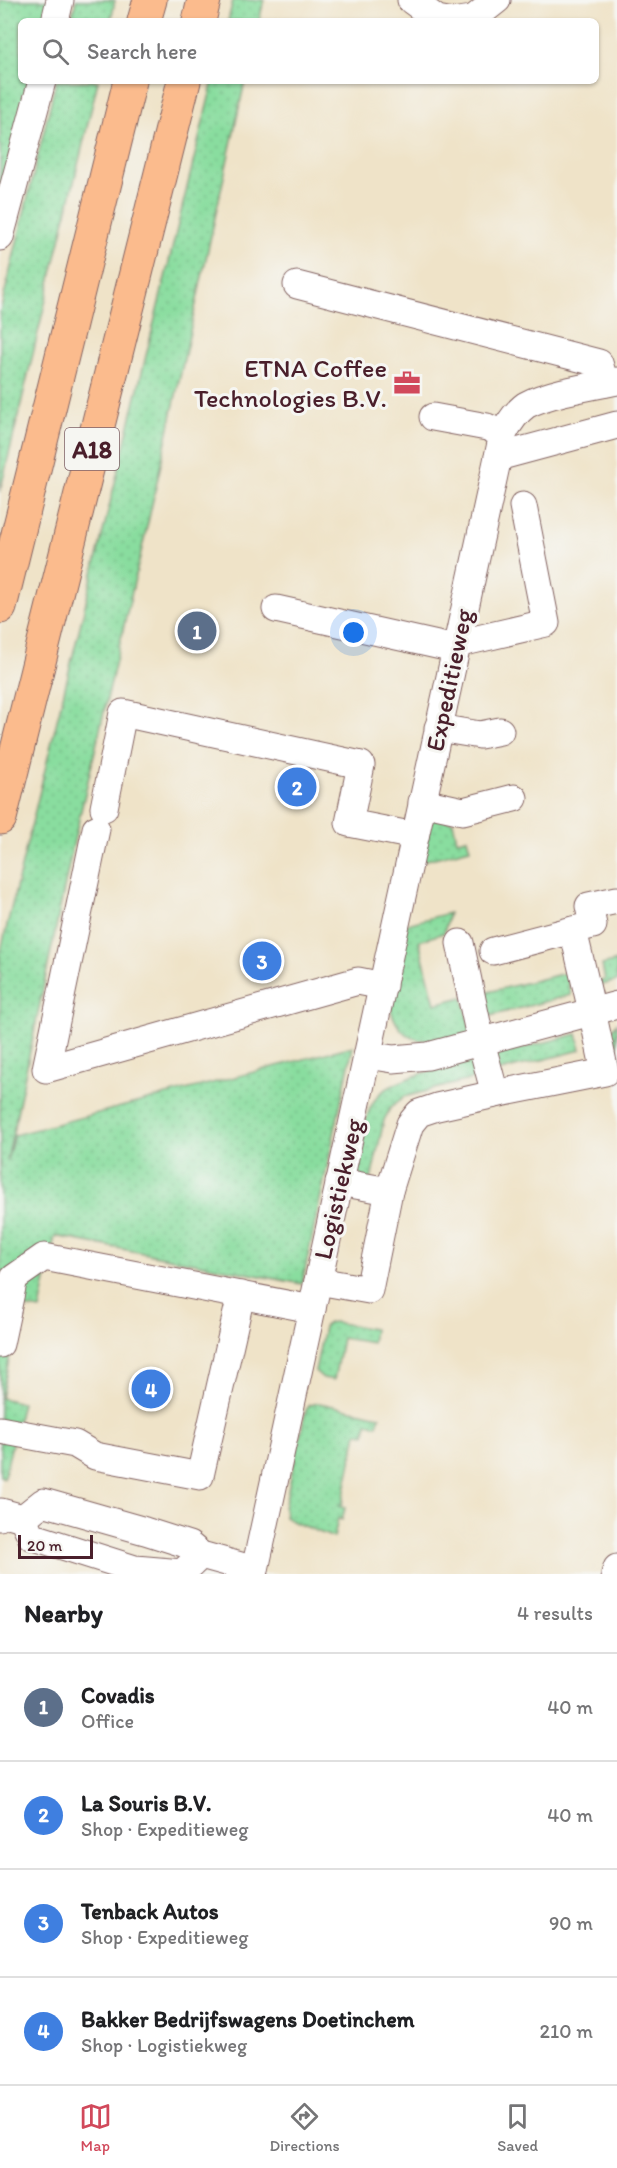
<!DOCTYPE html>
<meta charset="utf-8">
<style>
body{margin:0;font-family:Itim,sans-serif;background:#f2f2f2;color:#202124}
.scale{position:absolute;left:18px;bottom:15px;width:75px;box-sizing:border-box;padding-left:6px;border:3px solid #4a1f2b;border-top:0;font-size:16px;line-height:21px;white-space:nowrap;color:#4a1f2b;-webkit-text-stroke:4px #f6f6f2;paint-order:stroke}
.you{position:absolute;left:354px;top:633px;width:21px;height:21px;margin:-15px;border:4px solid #fff;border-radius:50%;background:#1a73e8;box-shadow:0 0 0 9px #1a73e833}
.badge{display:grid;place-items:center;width:39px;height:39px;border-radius:50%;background:#d1495b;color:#fff;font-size:20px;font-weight:700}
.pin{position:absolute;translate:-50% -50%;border:3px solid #fff;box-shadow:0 2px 6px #0006}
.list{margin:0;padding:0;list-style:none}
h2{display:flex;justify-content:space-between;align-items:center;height:78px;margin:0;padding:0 24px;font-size:26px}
h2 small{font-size:20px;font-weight:400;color:#757577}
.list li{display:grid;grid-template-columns:39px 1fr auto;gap:18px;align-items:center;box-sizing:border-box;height:108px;padding:0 24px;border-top:2px solid #e0e0e0}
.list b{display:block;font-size:22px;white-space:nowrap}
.list p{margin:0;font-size:20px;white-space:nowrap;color:#757577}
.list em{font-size:20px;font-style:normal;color:#757577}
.icon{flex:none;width:33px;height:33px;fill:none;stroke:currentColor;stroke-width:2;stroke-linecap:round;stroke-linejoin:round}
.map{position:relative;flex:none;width:617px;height:1574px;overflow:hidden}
.search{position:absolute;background:#fff;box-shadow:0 2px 4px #0004;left:18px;right:18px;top:18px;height:66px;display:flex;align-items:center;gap:15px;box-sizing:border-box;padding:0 21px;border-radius:9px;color:#757577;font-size:22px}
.sheet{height:510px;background:#fff}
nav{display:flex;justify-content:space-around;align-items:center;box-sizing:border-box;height:84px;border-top:2px solid #e0e0e0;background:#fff;font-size:16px;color:#757577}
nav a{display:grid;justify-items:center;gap:3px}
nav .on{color:#d1495b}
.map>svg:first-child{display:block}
.grass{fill:url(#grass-dots);stroke:#6a7e65;stroke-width:1.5}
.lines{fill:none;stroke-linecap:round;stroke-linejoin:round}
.minor-casing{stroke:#846462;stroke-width:29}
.highway-casing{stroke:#846462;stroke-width:35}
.minor{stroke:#fff;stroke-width:27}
.highway{stroke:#fbbb8d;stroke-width:33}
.labels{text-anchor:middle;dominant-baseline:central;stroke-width:6;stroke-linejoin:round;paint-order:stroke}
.shield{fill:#f6f6f2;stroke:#7e6067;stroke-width:1.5}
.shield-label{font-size:24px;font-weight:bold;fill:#4a1f2b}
.poi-label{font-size:26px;fill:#4a1f2b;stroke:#f6f6f2;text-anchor:end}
.street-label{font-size:26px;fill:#4a1f2b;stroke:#f6f6f2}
</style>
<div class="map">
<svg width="617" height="1574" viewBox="0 0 617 1574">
<defs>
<pattern id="grass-dots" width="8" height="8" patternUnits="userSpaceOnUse" patternTransform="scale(1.5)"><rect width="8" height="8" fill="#89dd9f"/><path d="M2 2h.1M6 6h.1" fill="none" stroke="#78bd89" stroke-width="1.8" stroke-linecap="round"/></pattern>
</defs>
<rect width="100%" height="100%" fill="#f6f6f2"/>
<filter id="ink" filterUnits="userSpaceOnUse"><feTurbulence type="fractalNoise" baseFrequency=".0167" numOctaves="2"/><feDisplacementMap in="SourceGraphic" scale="12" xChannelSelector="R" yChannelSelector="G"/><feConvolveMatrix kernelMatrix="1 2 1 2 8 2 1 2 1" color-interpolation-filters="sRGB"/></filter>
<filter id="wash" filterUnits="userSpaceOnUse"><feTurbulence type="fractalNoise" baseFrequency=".008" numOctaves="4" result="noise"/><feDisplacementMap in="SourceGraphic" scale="24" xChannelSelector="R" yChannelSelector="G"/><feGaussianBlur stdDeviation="1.35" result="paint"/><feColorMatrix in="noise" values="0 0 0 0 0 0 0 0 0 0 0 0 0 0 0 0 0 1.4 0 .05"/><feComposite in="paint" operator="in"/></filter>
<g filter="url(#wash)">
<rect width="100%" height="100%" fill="#efe3c8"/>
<g class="grass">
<polygon points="0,0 51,0 45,21 21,21 21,81 30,81 0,201"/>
<polygon points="76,0 115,0 111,21 71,21"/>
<polygon points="233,0 264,0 259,21 228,21"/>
<polygon points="56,81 98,81 0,492 0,312"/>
<polygon points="213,81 245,81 149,518 74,841 7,1161 14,1135 353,1046 302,1284 55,1236 40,1310 20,1307 1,1398 22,1403 4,1478 0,1476 0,954"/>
<polygon points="431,817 453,822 457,840 467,838 470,849 423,861"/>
<path d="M449,913L444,933L419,941L435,1004L463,997L471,1033C437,1040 404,1053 391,1010L407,924Z"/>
<polygon points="617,961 617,981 598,986 597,982 605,980 602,965"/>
<polygon points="566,973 571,995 486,1017 480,994"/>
<polygon points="617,1023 617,1073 610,1033"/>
<polygon points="577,1034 581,1050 496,1072 492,1056"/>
<path d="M467,1060L479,1071L477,1078L404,1097L391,1107L384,1120L371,1180L361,1177L356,1169C361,1147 362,1116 377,1097C391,1079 444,1068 467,1060Z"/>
<polygon points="333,1322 374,1329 372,1343 342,1338 334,1380 323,1378 315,1371 324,1327 328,1323"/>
<polygon points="319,1403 380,1416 377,1425 367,1423 365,1434 357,1433 342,1505 339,1506 345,1508 342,1520 338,1518 334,1538 293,1522 285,1517 284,1508 306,1410 310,1405"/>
</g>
</g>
<g filter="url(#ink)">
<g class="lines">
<defs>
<g id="minor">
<polyline points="411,0 437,19 448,21"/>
<polyline points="55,21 60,0"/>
<polyline points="458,21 473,19 497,0"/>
<polyline points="0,237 42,81"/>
<polyline points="297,285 599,363 605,383"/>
<polyline points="433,417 487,427 503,434"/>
<polyline points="498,457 617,425"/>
<polyline points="276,609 455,649"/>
<polyline points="456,644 546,623 523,506"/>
<polyline points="438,728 480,735 500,731"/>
<polyline points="422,802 463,811 514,798"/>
<polyline points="104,808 123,713 361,765 349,823 415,836"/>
<polyline points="96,829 46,1069 358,981 383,986"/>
<polyline points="573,930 593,925 589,906 617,900"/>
<polyline points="460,943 481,1042 495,1094 605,1072 592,1011 573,930 493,951"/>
<polyline points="368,1055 393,1059 428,1056 617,1005"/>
<polyline points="339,1182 389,1191"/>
<polyline points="318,1281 369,1290 389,1191 410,1124 419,1113 437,1107 495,1094"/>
<polyline points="0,1344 14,1278 44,1257 312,1309"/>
<polyline points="0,1430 75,1444 95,1456 200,1476 241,1295"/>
<polyline points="0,1517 1,1512 23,1518 43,1502 145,1531 189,1545 201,1555 255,1570"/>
<polyline points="23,1518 31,1536 135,1569 182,1573 201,1555"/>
<path d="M254,1574L503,434C509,423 516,412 526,405C548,393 592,386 617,381"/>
<polyline points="615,1574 617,1568"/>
</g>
<g id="highway">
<polyline points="144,21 150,0"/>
<polyline points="199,21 204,0"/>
<polyline points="0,607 130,81"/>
<polyline points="0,818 184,81"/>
</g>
</defs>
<use href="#minor" class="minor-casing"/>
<use href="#highway" class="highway-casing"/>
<use href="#minor" class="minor"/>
<use href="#highway" class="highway"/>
</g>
</g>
<defs>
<symbol id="office-bare" viewBox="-9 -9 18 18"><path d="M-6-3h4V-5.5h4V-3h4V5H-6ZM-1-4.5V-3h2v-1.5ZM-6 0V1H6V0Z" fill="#d1495b" stroke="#f6f6f2" stroke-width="2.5" paint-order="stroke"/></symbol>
</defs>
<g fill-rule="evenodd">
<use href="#office-bare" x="388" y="364" width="38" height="38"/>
</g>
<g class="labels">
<rect class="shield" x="65" y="428" width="54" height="42" rx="4.5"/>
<g class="shield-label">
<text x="92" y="449">A18</text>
</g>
<g class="poi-label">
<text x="387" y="368">ETNA Coffee<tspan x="387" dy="30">Technologies B.V.</tspan></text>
</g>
<g class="street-label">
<text transform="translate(449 680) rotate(-78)">Expeditieweg</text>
<text transform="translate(338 1189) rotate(-77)">Logistiekweg</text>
</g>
</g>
</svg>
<div class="scale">20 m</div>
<div class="you"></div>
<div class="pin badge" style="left:197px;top:631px;background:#5c6f8a">1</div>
<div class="pin badge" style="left:297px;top:787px;background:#3f7fe0">2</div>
<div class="pin badge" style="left:262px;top:961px;background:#3f7fe0">3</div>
<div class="pin badge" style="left:151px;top:1389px;background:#3f7fe0">4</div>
<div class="search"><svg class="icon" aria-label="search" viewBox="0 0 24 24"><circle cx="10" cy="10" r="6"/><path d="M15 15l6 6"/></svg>Search here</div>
</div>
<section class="sheet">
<h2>Nearby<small>4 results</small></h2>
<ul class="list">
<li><span class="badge" style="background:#5c6f8a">1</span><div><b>Covadis</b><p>Office</p></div><em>40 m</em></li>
<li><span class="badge" style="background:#3f7fe0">2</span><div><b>La Souris B.V.</b><p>Shop · Expeditieweg</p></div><em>40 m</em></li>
<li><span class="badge" style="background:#3f7fe0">3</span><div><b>Tenback Autos</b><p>Shop · Expeditieweg</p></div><em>90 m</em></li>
<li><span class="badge" style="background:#3f7fe0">4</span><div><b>Bakker Bedrijfswagens Doetinchem</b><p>Shop · Logistiekweg</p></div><em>210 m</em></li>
</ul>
</section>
<nav>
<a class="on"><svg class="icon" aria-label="map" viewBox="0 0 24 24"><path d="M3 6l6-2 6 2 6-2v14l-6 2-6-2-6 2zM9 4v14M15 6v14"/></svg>Map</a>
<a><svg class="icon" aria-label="directions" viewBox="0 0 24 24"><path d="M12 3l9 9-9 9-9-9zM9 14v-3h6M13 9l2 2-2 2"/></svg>Directions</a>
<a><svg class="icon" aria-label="saved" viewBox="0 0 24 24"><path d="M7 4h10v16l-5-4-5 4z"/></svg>Saved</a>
</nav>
